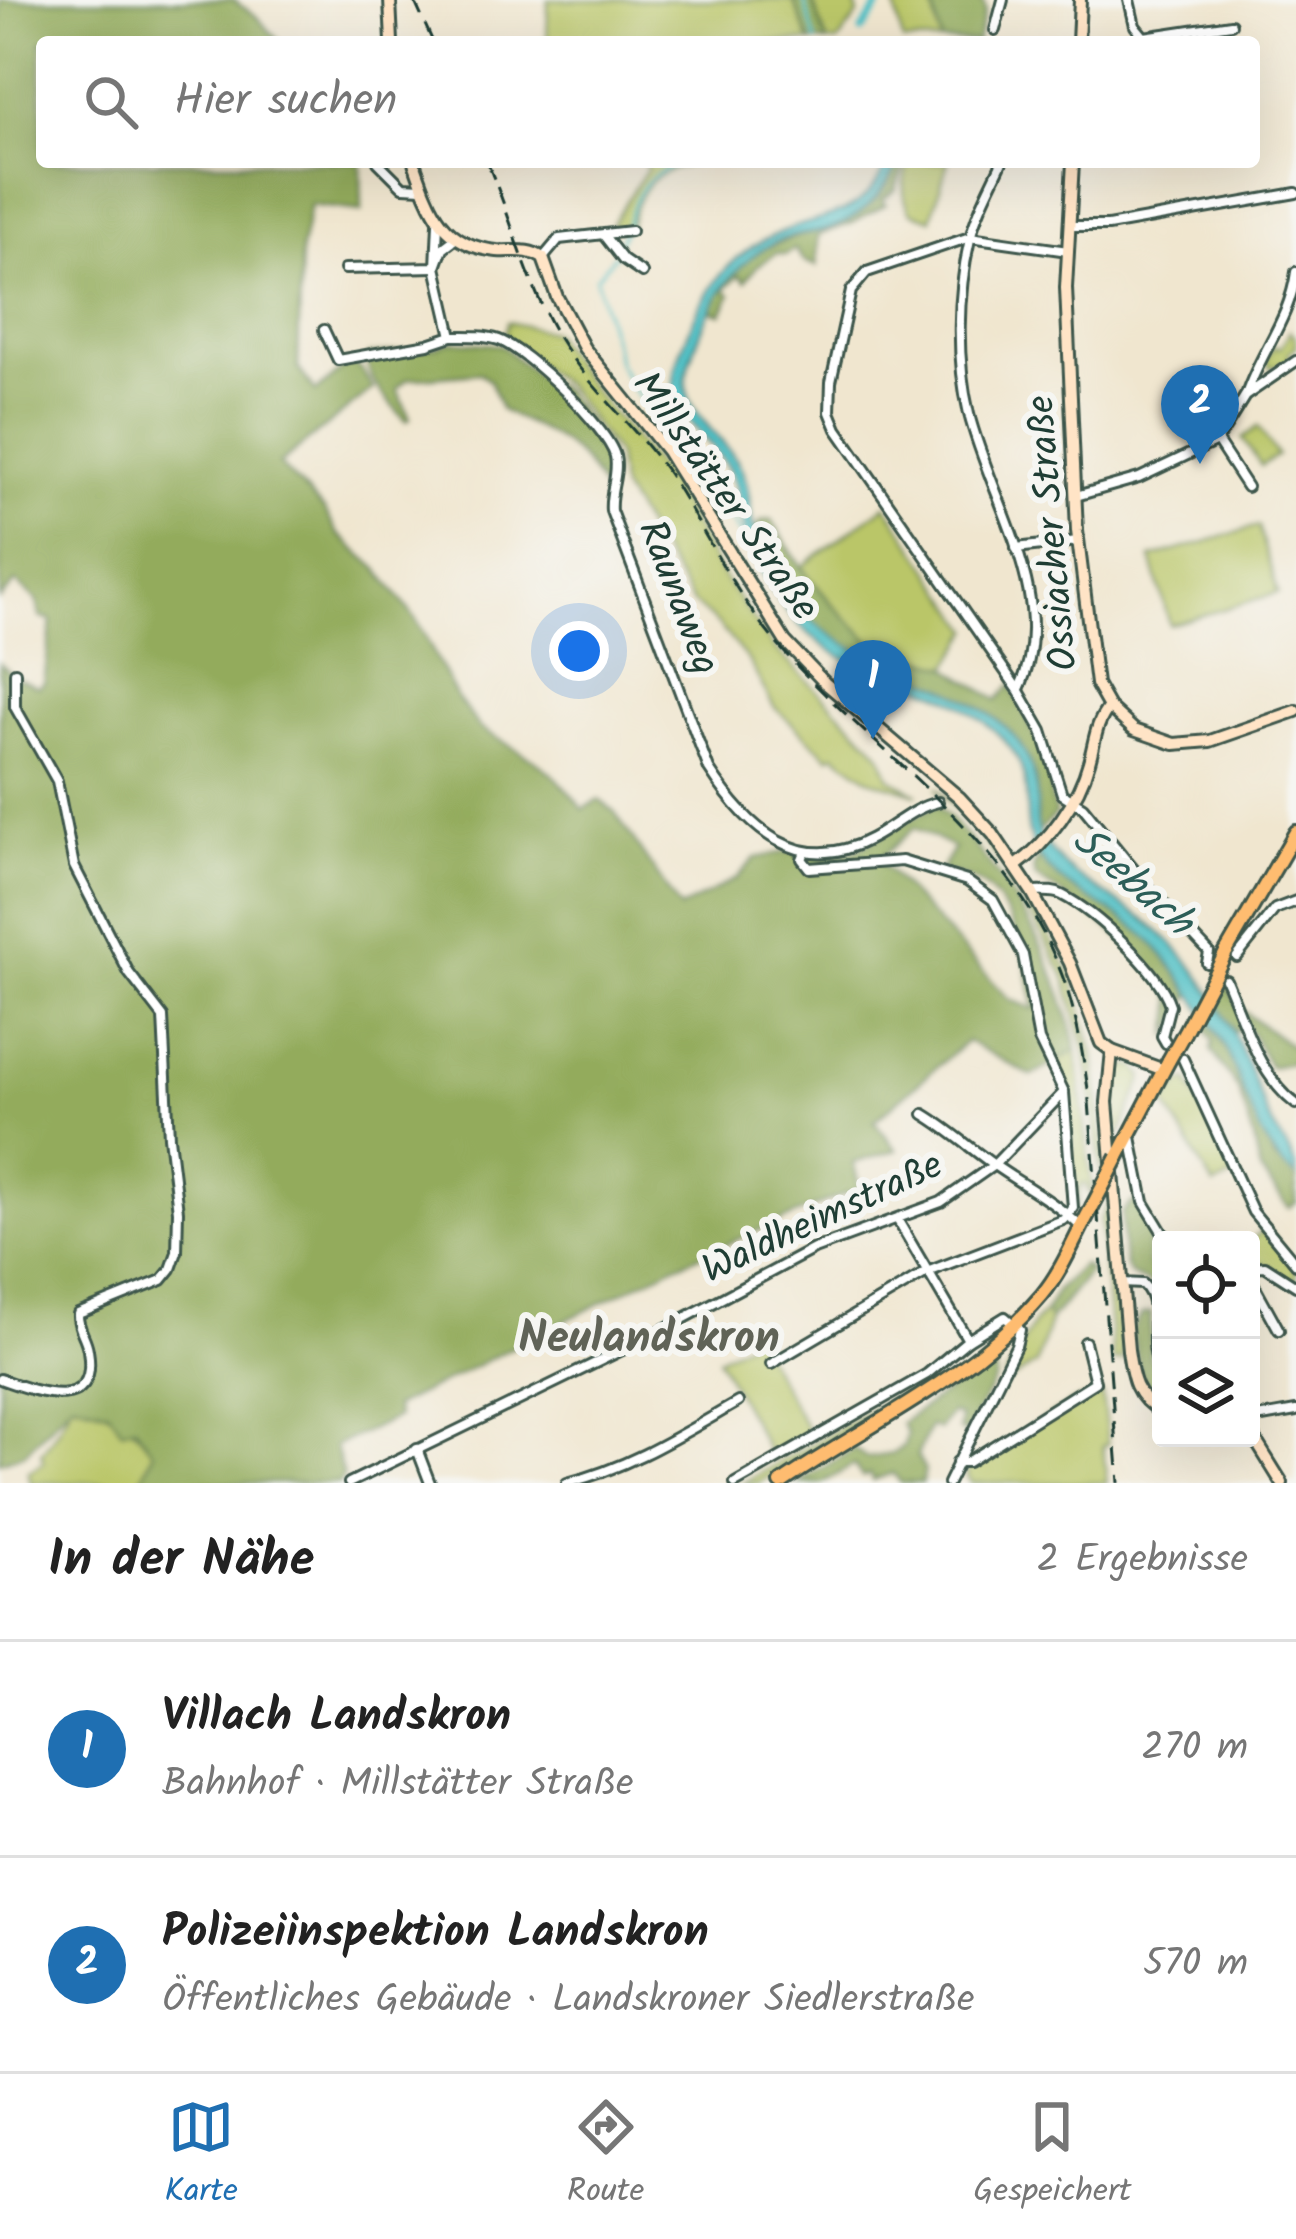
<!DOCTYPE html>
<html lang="de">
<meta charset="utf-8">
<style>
body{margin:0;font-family:Kalam,sans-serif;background:#f2f2f2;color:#222}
.controls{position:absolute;right:36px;bottom:36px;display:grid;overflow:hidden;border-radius:12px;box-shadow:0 12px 48px #0002}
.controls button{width:108px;height:108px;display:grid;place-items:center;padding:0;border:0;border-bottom:3px solid #e0e0e0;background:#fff;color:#222;font:60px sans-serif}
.you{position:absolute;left:579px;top:651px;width:42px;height:42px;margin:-30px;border:9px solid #fff;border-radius:50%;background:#1a73e8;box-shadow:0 0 0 18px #1a73e833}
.badge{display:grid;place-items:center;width:78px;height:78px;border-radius:50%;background:#1f6fb2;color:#fff;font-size:39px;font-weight:700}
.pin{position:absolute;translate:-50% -99px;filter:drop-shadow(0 3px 6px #0008)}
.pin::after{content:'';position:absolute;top:63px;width:42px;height:36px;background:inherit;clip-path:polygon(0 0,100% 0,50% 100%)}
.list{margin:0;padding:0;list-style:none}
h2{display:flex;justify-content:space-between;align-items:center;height:156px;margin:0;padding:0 48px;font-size:51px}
h2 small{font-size:39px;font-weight:400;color:#767676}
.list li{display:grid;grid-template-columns:78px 1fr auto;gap:36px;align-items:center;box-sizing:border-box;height:216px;padding:0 48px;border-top:3px solid #e0e0e0}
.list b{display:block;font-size:45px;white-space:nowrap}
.list p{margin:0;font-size:39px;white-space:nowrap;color:#767676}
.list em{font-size:39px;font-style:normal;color:#767676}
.icon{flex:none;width:66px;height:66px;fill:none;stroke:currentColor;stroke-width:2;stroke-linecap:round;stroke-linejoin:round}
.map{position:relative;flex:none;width:1296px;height:1483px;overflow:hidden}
.search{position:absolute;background:#fff;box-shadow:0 12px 48px #0002;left:36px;right:36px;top:36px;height:132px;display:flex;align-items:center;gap:30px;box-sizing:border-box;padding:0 42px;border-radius:12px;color:#767676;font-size:45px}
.sheet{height:588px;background:#fff}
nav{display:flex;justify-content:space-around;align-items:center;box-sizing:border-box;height:168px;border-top:3px solid #e0e0e0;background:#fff;font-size:33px;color:#767676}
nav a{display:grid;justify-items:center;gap:6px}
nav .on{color:#1f6fb2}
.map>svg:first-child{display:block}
.green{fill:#bac667;stroke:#6c824e;stroke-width:3}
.forest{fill:#93ab5c;stroke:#597448;stroke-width:3;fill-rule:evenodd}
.water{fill:#52c1c6;stroke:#387f7d;stroke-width:3}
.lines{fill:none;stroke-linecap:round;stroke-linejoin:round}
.stream{stroke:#52c1c6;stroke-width:3}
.canal{stroke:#52c1c6;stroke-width:8}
.street-casing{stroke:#3e564b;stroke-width:14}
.secondary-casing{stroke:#3e564b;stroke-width:16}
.primary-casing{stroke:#3e564b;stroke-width:18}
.street{stroke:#fff;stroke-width:8}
.secondary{stroke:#ffe4c6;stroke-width:10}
.primary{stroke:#febc70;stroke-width:12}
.rail{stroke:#1f3d34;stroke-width:3;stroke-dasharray:18 9;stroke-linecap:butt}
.primary-bridge-casing{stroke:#3e564b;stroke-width:18;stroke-linecap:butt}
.primary-bridge{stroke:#febc70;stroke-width:12}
.labels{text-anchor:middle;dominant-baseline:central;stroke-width:12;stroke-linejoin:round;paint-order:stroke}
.street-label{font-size:39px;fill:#1f3d34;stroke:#f6f6f2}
.water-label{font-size:42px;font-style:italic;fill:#2c5e58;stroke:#f6f6f2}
.quarter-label{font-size:45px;font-weight:bold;fill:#606357;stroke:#f6f6f2}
</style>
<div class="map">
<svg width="1296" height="1483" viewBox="0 0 1296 1483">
<rect width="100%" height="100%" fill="#f6f6f2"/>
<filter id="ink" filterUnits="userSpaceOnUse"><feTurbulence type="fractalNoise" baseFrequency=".00833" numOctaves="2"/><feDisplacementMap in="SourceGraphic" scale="24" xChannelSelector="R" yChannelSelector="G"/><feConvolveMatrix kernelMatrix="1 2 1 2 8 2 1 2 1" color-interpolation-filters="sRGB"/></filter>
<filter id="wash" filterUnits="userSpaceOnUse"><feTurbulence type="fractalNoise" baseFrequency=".004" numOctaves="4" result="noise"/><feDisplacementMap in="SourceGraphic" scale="48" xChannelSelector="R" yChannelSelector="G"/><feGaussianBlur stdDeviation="2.7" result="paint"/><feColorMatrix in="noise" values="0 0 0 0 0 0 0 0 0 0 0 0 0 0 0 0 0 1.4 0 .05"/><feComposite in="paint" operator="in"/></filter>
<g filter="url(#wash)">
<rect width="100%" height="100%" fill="#f0e6cf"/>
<g class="green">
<polygon points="548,0 793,0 810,42 547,42"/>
<polygon points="812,0 855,0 858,15 838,42 827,42"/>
<polygon points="894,0 931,0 942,42 903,42"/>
<path d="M644,162H703C658,171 640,179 630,226H610L647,169Z"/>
<path d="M909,162H948L931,219L911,212C900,195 903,180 909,162Z"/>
<polygon points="508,322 551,332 585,380 667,478 724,579 774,648 871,743 881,755 890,778 918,794 871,780 834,754 829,757 774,707 748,660 717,623 693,603 621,488 616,454 567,387 503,339"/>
<polygon points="1290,331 1296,337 1296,347 1289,352 1289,361 1270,368 1266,360 1274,346 1280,348"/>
<polygon points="1258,427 1277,455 1261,466 1242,438"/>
<polygon points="886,505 971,630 948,667 874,645 833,605 801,567"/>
<polygon points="1258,526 1278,593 1170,625 1151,558"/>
<polygon points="936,788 981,826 1014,871 1073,978 1094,1055 1106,1163 1101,1172 1085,1048 1064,975 1009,874 971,824"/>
<polygon points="1077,1050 1092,1189 1089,1193 1085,1184 1081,1185 1075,1211 1068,1093 1057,1060"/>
<polygon points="1122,1066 1135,1066 1144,1077 1116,1145 1115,1083"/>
<polygon points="1188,1080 1235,1176 1214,1186 1165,1103 1180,1083"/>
<polygon points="1109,1202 1123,1360 1113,1361 1100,1220"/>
<polygon points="1266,1228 1296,1268 1296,1284 1261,1262 1251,1261 1251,1240"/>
<polygon points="1044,1313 1051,1319 1036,1364 1011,1380 1005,1376 1033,1324"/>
<polygon points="755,1337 809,1433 771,1457 718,1358"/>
<polygon points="913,1386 908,1396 758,1483 742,1483"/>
<polygon points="1102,1394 1108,1444 1103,1446 1107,1483 971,1483 966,1475 971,1465 1072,1402"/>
<path d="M71,1402C113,1411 128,1416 153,1452L140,1483H31L28,1472L44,1462L41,1454C53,1438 65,1418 71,1402Z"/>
</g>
<g class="forest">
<path d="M0,0H232L254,14L280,42H42V162H361L362,211L310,205L301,249L298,368L316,392L351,362L362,370L373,389L279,464L325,511L338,534L378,569L417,621L457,698L480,728L536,761L558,779L583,809L599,800L614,811L680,909L737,878L755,858L790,851L821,856L854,851L937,805C1006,873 1057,955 1077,1050L1032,1076L967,1041L874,1121L897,1150L853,1163L860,1188L674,1266L394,1407L397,1417L335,1446L343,1477L339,1483H140L153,1453L135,1426L122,1430L108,1410L72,1402L25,1453L0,1462V663L13,676L38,687L44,683L52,621L40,617L37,601L16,582L0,599ZM914,828L954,848L941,870C955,875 974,878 986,888C1018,917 1028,969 1035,1009L1010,1000L879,860Z"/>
<polygon points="793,0 812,0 827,42 810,42"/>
<polygon points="931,0 982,0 986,10 977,42 942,42"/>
<path d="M899,162H905L895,190L882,200L886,204L853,223L818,235L817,266L804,261L795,249L785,255L777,253L757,266L746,281L739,275L725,289L731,295L722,313L711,311C735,234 802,245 857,214C877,203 890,182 899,162Z"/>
<path d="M452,341L501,345L538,377L562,390L607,450L612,475L605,495C580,443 550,435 501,410L490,381L480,373L407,379L397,389L410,418L406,421C390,402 364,381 368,355L436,347Z"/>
<path d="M772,520L801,567L833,605L874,644L948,667L997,700L1011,685L1052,771L1051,799L1056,814L1038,833C1035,812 1040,789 1032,768C1001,685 892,679 828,635C792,611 767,571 754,531L762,521Z"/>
<path d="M1039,856C1063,889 1105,903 1137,928C1159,945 1175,971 1191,994L1169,1036C1169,1025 1175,1010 1172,998C1161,961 1070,898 1036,878L1033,869Z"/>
<polygon points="1228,985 1240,1009 1296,1050 1296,1066 1290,1063 1270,1067 1246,1024 1234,1031 1216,1003"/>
<polygon points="1206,1016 1231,1058 1273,1157 1296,1176 1296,1203 1289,1208 1260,1171 1254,1139 1238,1089 1211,1050 1213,1041 1202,1023"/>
<path d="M1140,1201L1154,1237L1148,1243V1262L1153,1274L1161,1275V1361C1154,1340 1165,1315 1158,1294C1152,1278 1135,1283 1128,1271C1120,1258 1123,1228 1122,1213L1131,1203Z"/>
<polygon points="1083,1265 1090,1271 1051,1319 1044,1313 1057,1290"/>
<polygon points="1151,1313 1150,1358 1161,1373 1161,1403 1142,1382 1132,1331 1142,1314"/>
<polygon points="991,1361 995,1364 996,1378 965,1434 959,1430 960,1417 951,1413 939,1429 930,1426 917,1456 925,1471 922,1483 901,1483 893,1473 873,1480 870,1474 862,1477 854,1465 822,1483 797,1483 854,1449 867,1458 892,1454 904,1446 907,1434 901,1423"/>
</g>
<path class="water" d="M887,162H899C883,195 857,223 819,231C804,234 790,235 775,242C723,268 702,320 687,373C678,408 724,437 739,464C750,483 749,506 753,526C757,547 767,566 779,584C842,673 934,661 1006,728C1027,748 1036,773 1037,801C1037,814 1035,826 1041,837C1067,880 1117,897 1154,927C1211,973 1242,1046 1266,1112C1274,1134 1296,1152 1296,1176C1253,1147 1243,1072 1214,1027C1192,994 1167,951 1135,927C1105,904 1063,890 1040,858C1012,818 1044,783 1004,740C982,716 945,692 912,684C909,684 897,683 894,682C850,666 805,639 778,599C762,576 749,552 743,525C739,508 738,489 730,472C716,443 672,417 674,382C675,362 685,340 693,321C711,280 736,251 779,233C826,213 865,218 887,162Z"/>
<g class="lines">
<g class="stream">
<polyline points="804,0 816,42"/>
<path d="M618,246C637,201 634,175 688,162"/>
<polyline points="615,255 596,278 619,364 631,386 697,469 749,547"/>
</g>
<polyline class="canal" points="862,31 878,8"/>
</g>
</g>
<g filter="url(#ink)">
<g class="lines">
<defs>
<g id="street">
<polyline points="1129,0 1135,26 1144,37 1231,24"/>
<polyline points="995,30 1003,0"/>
<polyline points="378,162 403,187 423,188"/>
<path d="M1002,162C991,186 976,213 970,239C957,295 956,359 969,414C991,502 1061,601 1019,689"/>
<path d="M438,223L436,267L452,336C467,336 484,335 499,340C527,350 607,427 615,456C619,475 609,492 611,511L709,769C747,828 799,878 872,838C895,826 912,808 938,802"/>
<polyline points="1070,226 1108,226 1296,193"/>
<polyline points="605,237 623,260 642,273"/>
<polyline points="1068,251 970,237 867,272 851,291 831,382 830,412 837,429 1019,691 1042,731 1062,794 1083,807 1148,887 1209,952 1207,963"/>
<polyline points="543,258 559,239 631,231"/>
<polyline points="345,269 436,267 443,248 455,239"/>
<polyline points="324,330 338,360 428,344 452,336"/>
<path d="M1246,395C1261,351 1290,319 1296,272"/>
<polyline points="1217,441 1247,487"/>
<polyline points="1076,496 1139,478 1217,441 1245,396 1296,361"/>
<polyline points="1016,548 1078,541"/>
<polyline points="805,852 802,859 809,868 902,861 967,881 993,900 1023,955 1039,1040 1064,1092 1073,1208 1068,1215"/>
<path d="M1033,892C1043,892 1053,890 1062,895C1095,912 1159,970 1170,1005L1162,1036L1166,1043"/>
<polyline points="1237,957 1275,909 1296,901"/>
<path d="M1226,980C1244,1021 1259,1077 1296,1104"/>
<polyline points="1183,1059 1253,1212 1296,1264"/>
<path d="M924,1114C949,1129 970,1148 994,1165C1024,1186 1054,1201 1081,1227"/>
<polyline points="1131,1137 1144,1202 1167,1240"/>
<polyline points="897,1219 968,1340"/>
<polyline points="1251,1267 1265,1266 1296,1286"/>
<polyline points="1251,1279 1279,1330"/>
<path d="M1122,1283L1143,1284C1166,1307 1144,1342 1161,1368"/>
<polyline points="771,1364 927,1272 1063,1220 1068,1215"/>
<path d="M0,1379C34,1391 99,1416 88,1350C86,1336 77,1328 78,1314L162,1280L171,1269L177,1252L178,1211L169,1137L163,1017L129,973L74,866L57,781L15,707V672"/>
<polyline points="1251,1419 1296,1411"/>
<polyline points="417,1449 430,1483"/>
<polyline points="957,1462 968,1462 1095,1382 1085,1342"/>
<polyline points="349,1483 651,1336 814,1249 941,1202 994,1165 1064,1092"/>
<path d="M567,1483C631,1467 682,1434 738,1402"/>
<polyline points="735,1483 927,1374 968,1340 1005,1317 1020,1330 1016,1346 948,1483"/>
</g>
<g id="secondary">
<polyline points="390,0 392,42"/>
<polyline points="1078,42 1080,0"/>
<path d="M414,162C430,208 442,246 497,251C515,252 528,248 543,258L557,297L584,348L667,451L785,641L825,683L959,797L993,834L1032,892L1070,963L1101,1043L1112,1051L1164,1070"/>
<polyline points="1073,162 1066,288 1077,531 1096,684 1109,707 1134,730 1174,744 1210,741 1296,711"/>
<path d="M1016,866C1048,843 1079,800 1089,762C1095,742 1095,724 1109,707"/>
<path d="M1112,1051L1107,1102L1128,1350C1132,1378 1135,1397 1161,1412"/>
<polyline points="1251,1433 1282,1483"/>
</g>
<g id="primary">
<polyline points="1225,954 1296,832"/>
<polyline points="1184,1033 1216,972"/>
<polyline points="1118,1157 1169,1060"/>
<path d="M781,1483C870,1422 971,1379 1042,1295C1064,1268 1075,1237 1092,1207"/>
</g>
</defs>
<use href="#street" class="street-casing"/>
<use href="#secondary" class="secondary-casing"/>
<use href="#primary" class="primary-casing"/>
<use href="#street" class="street"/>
<use href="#secondary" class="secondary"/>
<use href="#primary" class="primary"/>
<g class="rail">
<polyline points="414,0 433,42"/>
<path d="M487,162C513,221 526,283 559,338C592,393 644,433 677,487C712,544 741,605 786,654C881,759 1010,836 1062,975C1076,1012 1082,1050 1088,1089L1119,1483"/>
</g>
<defs>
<g id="primary-bridge">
<polyline points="1216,972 1225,954"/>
<polyline points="1169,1060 1184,1033"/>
<polyline points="1092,1207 1118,1157"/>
</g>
</defs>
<use href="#primary-bridge" class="primary-bridge-casing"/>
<use href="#primary-bridge" class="primary-bridge"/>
</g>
</g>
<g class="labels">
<g class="street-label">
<text transform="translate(724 497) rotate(55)">Millstätter Straße</text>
<text transform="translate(1054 533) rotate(-95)">Ossiacher Straße</text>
<text transform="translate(677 598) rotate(69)">Raunaweg</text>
<text transform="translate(823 1219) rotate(-25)">Waldheimstraße</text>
</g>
<g class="water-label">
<text transform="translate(1132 882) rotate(41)">Seebach</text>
</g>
<g class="quarter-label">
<text x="649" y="1340">Neulandskron</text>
</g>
</g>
</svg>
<div class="controls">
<button><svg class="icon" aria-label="locate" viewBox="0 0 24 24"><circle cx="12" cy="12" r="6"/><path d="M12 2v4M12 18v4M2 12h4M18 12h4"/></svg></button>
<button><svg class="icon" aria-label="layers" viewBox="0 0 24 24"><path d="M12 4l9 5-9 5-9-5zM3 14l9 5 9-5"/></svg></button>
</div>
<div class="you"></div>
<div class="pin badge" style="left:873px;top:739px">1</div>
<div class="pin badge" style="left:1200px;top:464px">2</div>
<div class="search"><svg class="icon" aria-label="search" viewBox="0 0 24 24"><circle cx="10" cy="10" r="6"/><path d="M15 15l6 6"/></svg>Hier suchen</div>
</div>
<section class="sheet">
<h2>In der Nähe<small>2 Ergebnisse</small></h2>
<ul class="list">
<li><span class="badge">1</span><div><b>Villach Landskron</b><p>Bahnhof · Millstätter Straße</p></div><em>270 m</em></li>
<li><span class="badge">2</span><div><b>Polizeiinspektion Landskron</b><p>Öffentliches Gebäude · Landskroner Siedlerstraße</p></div><em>570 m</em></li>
</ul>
</section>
<nav>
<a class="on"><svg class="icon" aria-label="map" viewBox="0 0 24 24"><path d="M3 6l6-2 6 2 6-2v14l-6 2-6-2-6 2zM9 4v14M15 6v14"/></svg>Karte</a>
<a><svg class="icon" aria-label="directions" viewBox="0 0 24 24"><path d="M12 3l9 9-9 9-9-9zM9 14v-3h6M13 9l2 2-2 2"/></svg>Route</a>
<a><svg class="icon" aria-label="saved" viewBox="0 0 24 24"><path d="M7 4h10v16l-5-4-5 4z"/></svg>Gespeichert</a>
</nav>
